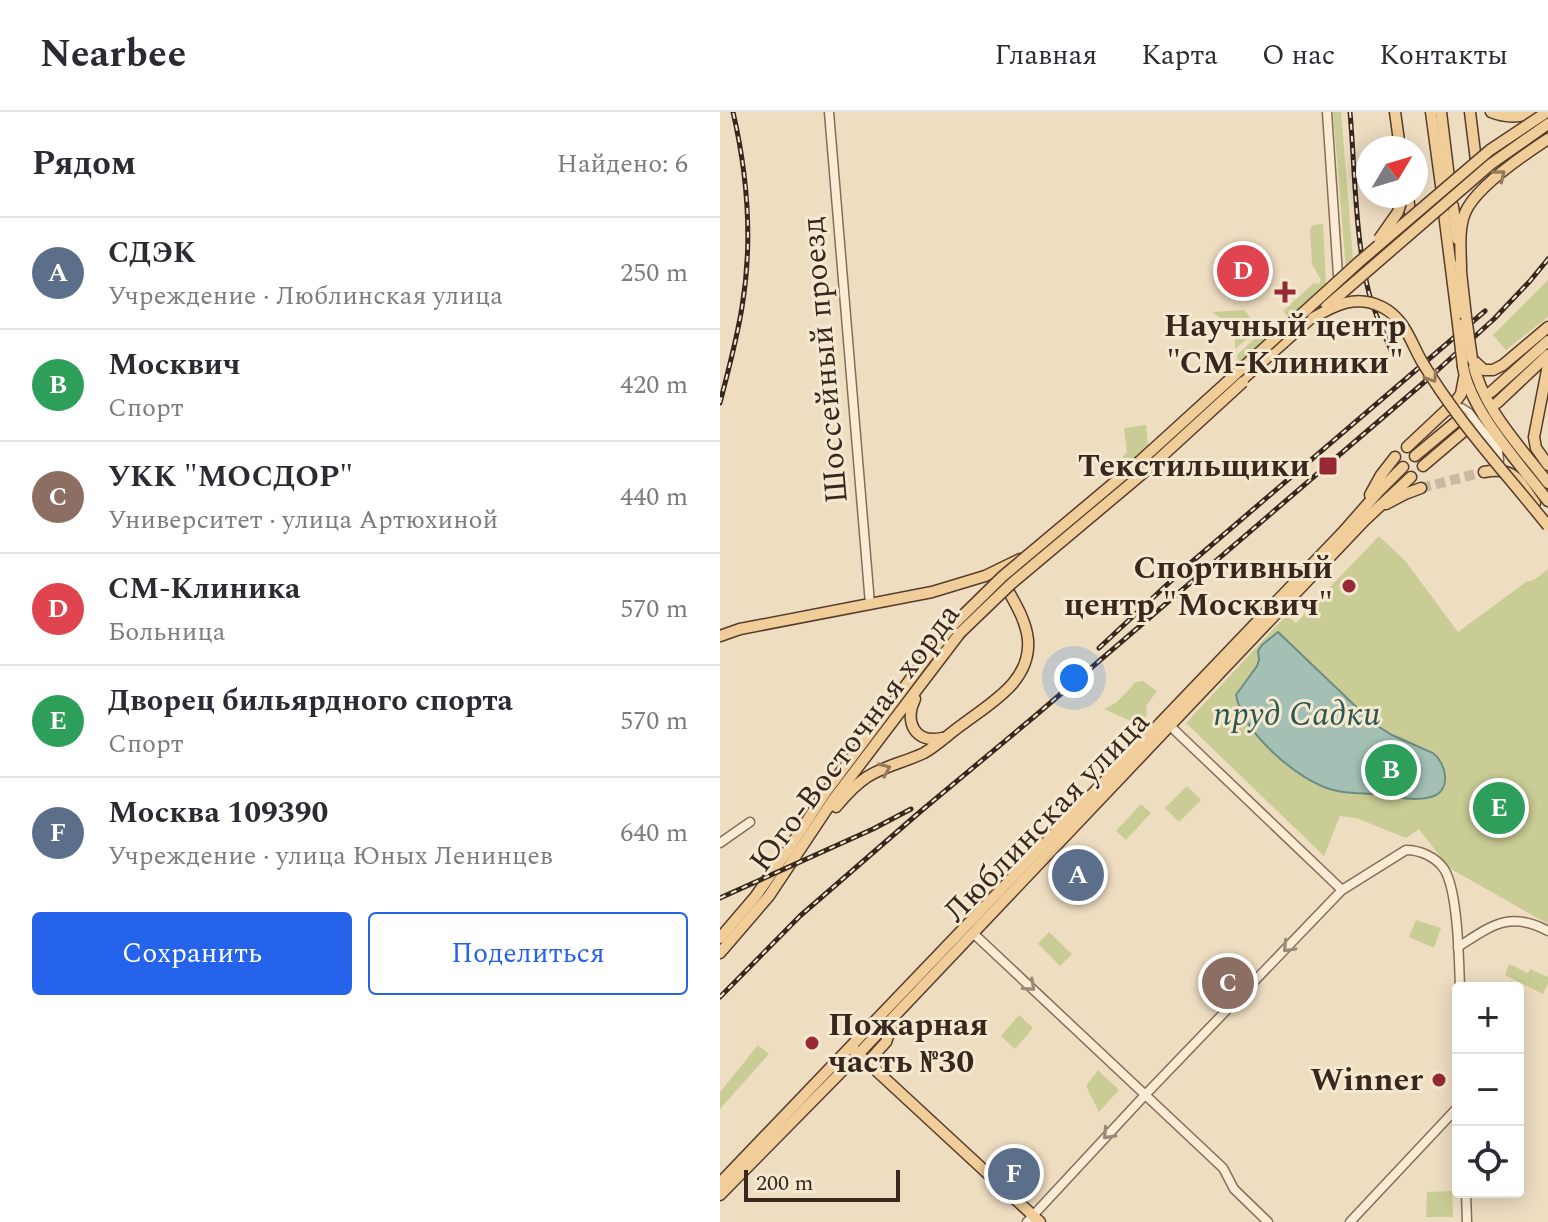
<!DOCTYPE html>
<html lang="ru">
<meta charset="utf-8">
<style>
body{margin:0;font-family:Spectral,serif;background:#f7f7f7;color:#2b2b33}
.controls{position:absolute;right:24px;bottom:24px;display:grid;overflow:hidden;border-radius:8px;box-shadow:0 4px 20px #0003}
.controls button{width:72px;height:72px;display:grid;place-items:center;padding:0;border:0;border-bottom:2px solid #e1e1e2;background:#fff;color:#2b2b33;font:40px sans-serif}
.compass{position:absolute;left:636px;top:24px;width:72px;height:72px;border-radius:50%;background:#fff;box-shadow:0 4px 20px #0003;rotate:52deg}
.scale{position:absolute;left:24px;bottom:20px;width:156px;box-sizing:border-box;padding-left:8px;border:4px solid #37271d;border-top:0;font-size:22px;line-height:28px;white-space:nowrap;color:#37271d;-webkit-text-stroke:6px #f5e8d1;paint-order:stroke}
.you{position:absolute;left:354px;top:566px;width:28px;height:28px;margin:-20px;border:6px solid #fff;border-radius:50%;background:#1a73e8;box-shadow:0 0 0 12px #1a73e833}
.badge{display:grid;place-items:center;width:52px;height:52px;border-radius:50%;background:#2563eb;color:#fff;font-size:26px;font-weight:700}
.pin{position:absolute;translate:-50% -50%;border:4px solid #fff;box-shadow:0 2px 8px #0006}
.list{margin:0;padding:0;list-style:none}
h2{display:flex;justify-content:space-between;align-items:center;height:104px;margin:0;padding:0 32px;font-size:34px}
h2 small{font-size:26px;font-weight:400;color:#7c7c81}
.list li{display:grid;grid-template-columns:52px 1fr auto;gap:24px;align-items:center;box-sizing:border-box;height:112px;padding:0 32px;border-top:2px solid #e1e1e2}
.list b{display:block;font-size:30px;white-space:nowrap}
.list p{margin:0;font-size:26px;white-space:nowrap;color:#7c7c81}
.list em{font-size:26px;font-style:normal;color:#7c7c81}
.actions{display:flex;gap:16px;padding:24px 32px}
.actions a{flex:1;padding:18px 0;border:2px solid #2563eb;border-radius:8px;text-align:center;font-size:28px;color:#2563eb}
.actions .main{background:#2563eb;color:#fff}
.icon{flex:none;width:44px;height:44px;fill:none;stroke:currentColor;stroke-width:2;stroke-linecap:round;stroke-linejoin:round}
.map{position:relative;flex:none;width:828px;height:1110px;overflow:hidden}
header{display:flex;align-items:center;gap:48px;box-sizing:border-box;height:112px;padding:0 40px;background:#fff;border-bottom:2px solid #e1e1e2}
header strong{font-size:38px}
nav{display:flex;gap:44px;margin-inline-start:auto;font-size:28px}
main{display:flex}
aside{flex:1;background:#fff}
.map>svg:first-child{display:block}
.green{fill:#cacc95}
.water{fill:#a4c0b5;stroke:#6b8e82;stroke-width:2}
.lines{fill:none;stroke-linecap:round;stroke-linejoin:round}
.major-tunnel{stroke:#c9b9a0;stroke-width:10;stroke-dasharray:10 5;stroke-linecap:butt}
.minor-casing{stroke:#876d59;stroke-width:11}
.major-casing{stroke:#553c2d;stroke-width:13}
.minor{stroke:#f9ebd4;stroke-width:8}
.major{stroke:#f1ce99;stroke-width:10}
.rail-casing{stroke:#37271d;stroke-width:5}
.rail{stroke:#f5e8d1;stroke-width:2;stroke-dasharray:6;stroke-linecap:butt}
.major-bridge-casing{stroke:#553c2d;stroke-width:13;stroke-linecap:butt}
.major-bridge{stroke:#f1ce99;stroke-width:10}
.oneway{stroke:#947a5b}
.oneway2{stroke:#988978}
.poi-dot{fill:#962933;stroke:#f5e8d1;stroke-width:3}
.labels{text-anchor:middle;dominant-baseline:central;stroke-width:6;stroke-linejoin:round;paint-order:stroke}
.poi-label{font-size:32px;font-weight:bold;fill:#37271d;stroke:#f5e8d1;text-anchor:end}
.street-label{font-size:32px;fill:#37271d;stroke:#f5e8d1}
.water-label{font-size:34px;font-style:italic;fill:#2c5750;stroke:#f5e8d1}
</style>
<header>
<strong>Nearbee</strong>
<nav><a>Главная</a><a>Карта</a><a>О нас</a><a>Контакты</a></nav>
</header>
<main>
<aside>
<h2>Рядом<small>Найдено: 6</small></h2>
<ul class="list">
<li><span class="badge" style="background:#5c6f8a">A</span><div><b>СДЭК</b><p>Учреждение · Люблинская улица</p></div><em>250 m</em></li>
<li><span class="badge" style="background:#2e9e5b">B</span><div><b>Москвич</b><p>Спорт</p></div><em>420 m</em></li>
<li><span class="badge" style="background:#8d6e63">C</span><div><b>УКК &quot;МОСДОР&quot;</b><p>Университет · улица Артюхиной</p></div><em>440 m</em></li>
<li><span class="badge" style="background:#e0444e">D</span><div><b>СМ-Клиника</b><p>Больница</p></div><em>570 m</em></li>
<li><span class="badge" style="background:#2e9e5b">E</span><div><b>Дворец бильярдного спорта</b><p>Спорт</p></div><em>570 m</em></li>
<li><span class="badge" style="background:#5c6f8a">F</span><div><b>Москва 109390</b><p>Учреждение · улица Юных Ленинцев</p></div><em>640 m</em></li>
</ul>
<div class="actions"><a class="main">Сохранить</a><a>Поделиться</a></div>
</aside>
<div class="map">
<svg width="828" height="1110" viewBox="0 0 828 1110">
<rect width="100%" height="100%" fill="#eeddc1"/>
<g class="green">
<polygon points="613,0 621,0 633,147 635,153 626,158"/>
<polygon points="603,112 606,172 570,207 563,199 593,172 595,171 599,172 601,168 592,152 590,117 593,113"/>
<polygon points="828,168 828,205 786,238 773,223"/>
<path d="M524,198L539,216L515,237C516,210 509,213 492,200Z"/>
<polygon points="551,211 557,220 518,253 517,243"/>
<polygon points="426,313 428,333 400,360 395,354 407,340 404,316"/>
<polygon points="659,424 686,450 738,520 806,470 814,468 828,457 828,812 729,756 699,717 686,726 636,706 620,704 604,744 466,611 560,510 567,503 576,511"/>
<polygon points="423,569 437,579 426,594 427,601 422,614 384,597 397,590 416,570"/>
<polygon points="467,674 481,688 459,710 445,696"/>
<polygon points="421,692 431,701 406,728 396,719"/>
<polygon points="696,808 721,816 714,836 689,825"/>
<polygon points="329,820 352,842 340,854 318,832"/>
<polygon points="789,852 808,861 810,857 828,865 828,872 823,882 785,863"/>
<polygon points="299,903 313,916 295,937 281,924"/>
<polygon points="38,933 49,942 0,997 0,980"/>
<polygon points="378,958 399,978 379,1000 366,974"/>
<polygon points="732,1079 733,1105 706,1105 707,1080"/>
</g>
<path class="water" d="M558,520L653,611L672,623L713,641C727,652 732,679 711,685C692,690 675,684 656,682C642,681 627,682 613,678C577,668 523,621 516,583L537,554L539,548L538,539L542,533Z"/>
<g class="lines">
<polyline class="major-tunnel" points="701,376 764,360"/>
<defs>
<g id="minor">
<polyline points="109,0 150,492"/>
<polyline points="607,0 618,163 622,179"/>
<polyline points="729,299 741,296 749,301 778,339 779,348 776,354"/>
<polyline points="446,610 622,778"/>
<polyline points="0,731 30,710"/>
<polyline points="253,821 503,1056 514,1077 548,1110"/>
<path d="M738,835C771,814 789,798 828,819"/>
<polyline points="746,1080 747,1110"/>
<path d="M307,1110L425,983L622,778L686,738C700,738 716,745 724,757C738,778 739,849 740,876"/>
<polyline points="630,1110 738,995"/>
</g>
<g id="major">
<polyline points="675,0 680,36"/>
<polyline points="711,0 722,81"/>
<polyline points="721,0 730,74"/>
<polyline points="750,0 757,57"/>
<path d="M771,0C786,6 800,6 815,0"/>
<polyline points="688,84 692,118"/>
<polyline points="733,94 737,127"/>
<polyline points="724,101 738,212"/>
<polyline points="740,151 746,205"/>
<path d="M741,157C741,140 738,118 745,101C755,76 805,42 828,27"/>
<path d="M752,247C762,296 799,333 828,371"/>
<polyline points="753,248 764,258 773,258 783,253 828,215"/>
<polyline points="828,253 814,325 816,336 828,353"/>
<path d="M743,255C751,300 800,352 828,389"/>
<polyline points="515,274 598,200"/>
<polyline points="771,280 828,229"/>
<polyline points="777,291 828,243"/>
<polyline points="687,335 736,289 741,282 744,266"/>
<polyline points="695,344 743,304"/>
<polyline points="703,354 750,314"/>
<path d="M764,360C795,354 798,368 815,391"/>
<polyline points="650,383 661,363 675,345"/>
<polyline points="666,392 685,382 701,376"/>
<polyline points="337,424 375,395 448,332"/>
<polyline points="0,524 20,517 212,480 265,464 300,447"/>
<path d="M195,587C184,610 195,632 222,626"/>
<path d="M116,695C125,684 135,673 147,665C164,654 185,650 204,641C218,633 230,621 243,612C272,590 311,569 308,528C306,507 293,488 284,471"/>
<polyline points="0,826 35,785 68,738 105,681 207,545 232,514"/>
<polyline points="0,841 49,784 113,688 240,521"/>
<polyline points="134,938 320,1110"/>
<polyline points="147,951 166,930 175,905"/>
<polyline points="0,1071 623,420 659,379 683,355"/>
<polyline points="0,1083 129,952 644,409 691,365"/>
</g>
</defs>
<use href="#minor" class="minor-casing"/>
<use href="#major" class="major-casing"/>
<use href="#minor" class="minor"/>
<use href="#major" class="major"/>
<defs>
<g id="rail">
<path d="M630,0C635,57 635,126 649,181C655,203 665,224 674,245"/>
<path d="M0,291C8,259 17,227 22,195C33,129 28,65 13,0"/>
<polyline points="379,536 467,454 765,199"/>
<polyline points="0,786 153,717 191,697"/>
<polyline points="0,885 80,804 201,699 315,604 709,266 774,207 810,169 828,147"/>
</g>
</defs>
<use href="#rail" class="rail-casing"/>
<use href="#rail" class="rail"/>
<defs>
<g id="major-bridge">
<polyline points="659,127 678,100 683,84"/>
<polyline points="607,194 771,52 828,12"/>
<polyline points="746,205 752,247"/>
<path d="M593,206C615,193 636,182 662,195C684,206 690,228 701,248C736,308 785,360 828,414"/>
<polyline points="738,212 743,255"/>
<polyline points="232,514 283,464 420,349 639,150 770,38 827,0"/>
<polyline points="240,521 291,472 428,357 523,270"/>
</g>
</defs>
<use href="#major-bridge" class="major-bridge-casing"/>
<use href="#major-bridge" class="major-bridge"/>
</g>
<defs><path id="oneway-chevron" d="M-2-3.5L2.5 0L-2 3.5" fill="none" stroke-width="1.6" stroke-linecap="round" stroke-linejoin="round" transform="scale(2)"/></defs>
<g class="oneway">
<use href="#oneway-chevron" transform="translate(780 63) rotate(-39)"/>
<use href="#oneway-chevron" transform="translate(712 265) rotate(57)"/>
<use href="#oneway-chevron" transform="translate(165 657) rotate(-23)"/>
</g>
<g class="oneway2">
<use href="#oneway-chevron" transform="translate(568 835) rotate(134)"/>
<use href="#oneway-chevron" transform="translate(310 874) rotate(43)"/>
<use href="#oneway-chevron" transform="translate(388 1022) rotate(133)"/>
</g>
<g class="poi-dot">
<path d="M561 168h8v8h8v8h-8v8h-8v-8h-8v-8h8z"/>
<rect x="598" y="344" width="20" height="20" rx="4"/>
<circle cx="629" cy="474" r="8"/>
<circle cx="92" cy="931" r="8"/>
<circle cx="719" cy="968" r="8"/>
</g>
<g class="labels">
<g class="poi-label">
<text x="565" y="214" text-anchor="middle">Научный центр<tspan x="565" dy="37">"СМ-Клиники"</tspan></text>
<text x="590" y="354">Текстильщики</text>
<text x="613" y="456">Спортивный<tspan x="613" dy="37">центр "Москвич"</tspan></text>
<text x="108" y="913" text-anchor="start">Пожарная<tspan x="108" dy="37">часть №30</tspan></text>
<text x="703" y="968">Winner</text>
</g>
<g class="street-label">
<text transform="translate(105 248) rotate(-95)">Шоссейный проезд</text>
<text transform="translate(135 626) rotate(-53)">Юго-Восточная хорда</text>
<text transform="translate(327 705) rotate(-46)">Люблинская улица</text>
</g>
<g class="water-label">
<text x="577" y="603">пруд Садки</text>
</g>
</g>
</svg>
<div class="controls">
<button>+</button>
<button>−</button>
<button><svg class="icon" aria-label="locate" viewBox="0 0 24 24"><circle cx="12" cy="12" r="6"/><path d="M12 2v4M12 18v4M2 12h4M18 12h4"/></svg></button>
</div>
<svg class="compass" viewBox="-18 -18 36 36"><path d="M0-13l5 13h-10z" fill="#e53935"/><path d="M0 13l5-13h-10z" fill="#7c7c81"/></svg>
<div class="scale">200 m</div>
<div class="you"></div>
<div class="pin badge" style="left:358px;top:763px;background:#5c6f8a">A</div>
<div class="pin badge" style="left:671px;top:658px;background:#2e9e5b">B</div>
<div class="pin badge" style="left:508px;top:871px;background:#8d6e63">C</div>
<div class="pin badge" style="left:523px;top:159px;background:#e0444e">D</div>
<div class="pin badge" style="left:779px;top:696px;background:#2e9e5b">E</div>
<div class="pin badge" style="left:294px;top:1062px;background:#5c6f8a">F</div>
</div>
</main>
